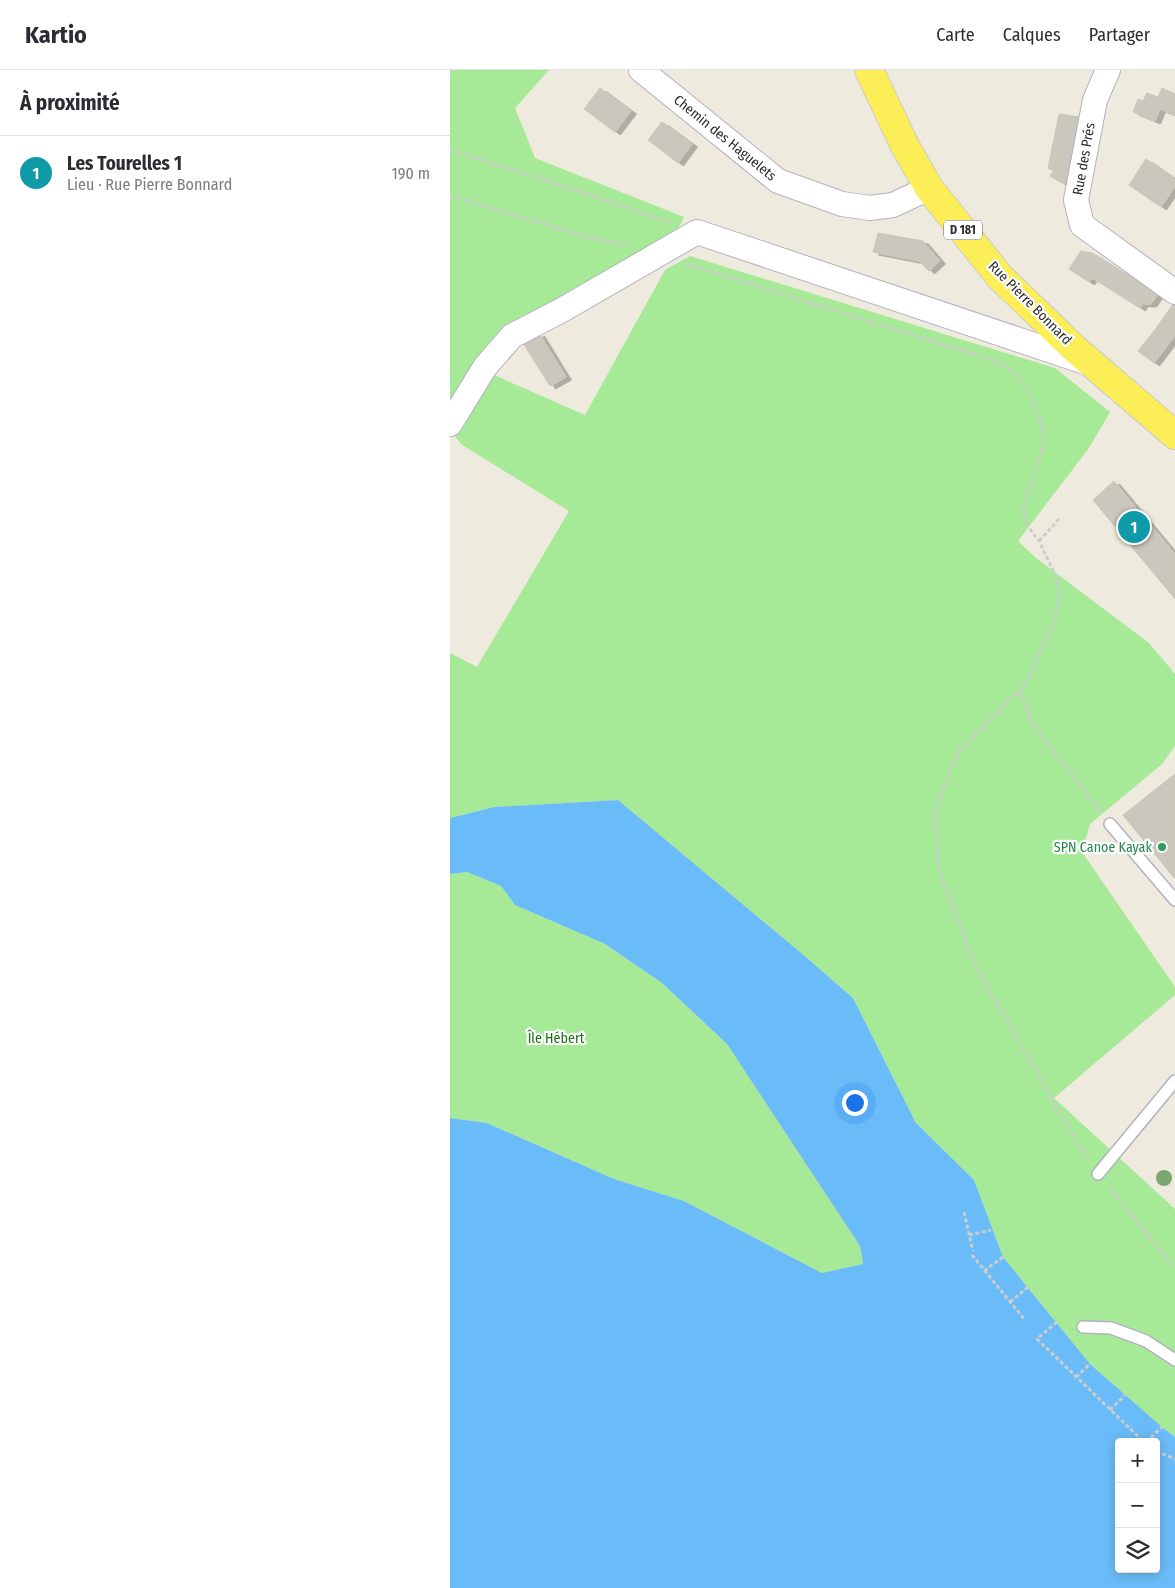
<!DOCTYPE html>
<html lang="fr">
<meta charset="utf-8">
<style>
body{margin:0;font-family:"Fira Sans Condensed",sans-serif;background:#f2f2f3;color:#2b2b33}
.controls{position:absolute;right:15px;bottom:15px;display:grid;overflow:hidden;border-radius:5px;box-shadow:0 2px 12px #0003}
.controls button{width:45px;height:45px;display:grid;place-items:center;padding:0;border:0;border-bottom:1px solid #e1e1e2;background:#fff;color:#2b2b33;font:25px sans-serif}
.you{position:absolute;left:404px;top:1032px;width:18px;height:18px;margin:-12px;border:4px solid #fff;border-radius:50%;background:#1a73e8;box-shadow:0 0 0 8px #1a73e833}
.badge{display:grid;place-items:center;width:32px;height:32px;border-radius:50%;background:#1a73e8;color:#fff;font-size:16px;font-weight:700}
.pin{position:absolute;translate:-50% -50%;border:2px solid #fff;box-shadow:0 1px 5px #0006}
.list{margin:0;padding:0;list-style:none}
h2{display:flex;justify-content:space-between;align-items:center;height:65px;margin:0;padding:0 20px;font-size:21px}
h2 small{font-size:16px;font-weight:400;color:#7c7c81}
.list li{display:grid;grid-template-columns:32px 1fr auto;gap:15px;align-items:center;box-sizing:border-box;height:75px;padding:0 20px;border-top:1px solid #e1e1e2}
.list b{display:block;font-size:19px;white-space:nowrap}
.list p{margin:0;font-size:16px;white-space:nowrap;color:#7c7c81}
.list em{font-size:16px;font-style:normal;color:#7c7c81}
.icon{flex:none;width:28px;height:28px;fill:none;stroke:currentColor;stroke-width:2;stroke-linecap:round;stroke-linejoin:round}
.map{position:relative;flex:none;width:725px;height:1518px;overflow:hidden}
header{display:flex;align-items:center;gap:30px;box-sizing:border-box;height:70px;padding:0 25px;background:#fff;border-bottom:1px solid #e1e1e2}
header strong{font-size:24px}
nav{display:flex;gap:28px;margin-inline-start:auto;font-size:18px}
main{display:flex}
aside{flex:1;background:#fff}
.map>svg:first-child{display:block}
.green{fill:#a6e996}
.water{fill:#6abcf8;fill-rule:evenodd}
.building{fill:#cac7bd;stroke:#cac7b7;filter:url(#shadow)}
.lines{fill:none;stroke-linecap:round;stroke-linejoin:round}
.lane-casing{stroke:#b2b2c1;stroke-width:14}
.street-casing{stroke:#b2b2c1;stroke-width:26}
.primary-casing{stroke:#ccc;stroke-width:30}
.path{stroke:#ccc;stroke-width:3;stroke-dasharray:4 2.5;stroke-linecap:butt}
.lane{stroke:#fff;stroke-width:11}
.street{stroke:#fff;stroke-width:24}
.primary{stroke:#fbee56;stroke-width:28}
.tree{fill:#7aa76f}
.leisure-dot{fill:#2e9e5b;stroke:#fff;stroke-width:2}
.labels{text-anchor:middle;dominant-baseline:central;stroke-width:4.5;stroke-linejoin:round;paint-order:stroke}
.shield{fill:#fff;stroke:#6b6b6b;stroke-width:1}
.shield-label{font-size:12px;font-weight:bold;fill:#2c2c2c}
.street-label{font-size:14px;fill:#2c2c2c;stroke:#fff}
.leisure-label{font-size:14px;fill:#27864d;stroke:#fff;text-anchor:end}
.park-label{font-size:14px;fill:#1a7015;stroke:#fff}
</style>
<header>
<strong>Kartio</strong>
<nav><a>Carte</a><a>Calques</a><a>Partager</a></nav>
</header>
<main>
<aside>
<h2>À proximité<small></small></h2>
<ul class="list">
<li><span class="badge" style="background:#0f9aa8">1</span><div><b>Les Tourelles 1</b><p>Lieu · Rue Pierre Bonnard</p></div><em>190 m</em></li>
</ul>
</aside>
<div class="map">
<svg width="725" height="1518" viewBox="0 0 725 1518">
<defs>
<filter id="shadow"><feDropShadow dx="5.5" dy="3" stdDeviation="0" flood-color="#0004"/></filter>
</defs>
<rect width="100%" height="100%" fill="#efeade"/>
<g class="green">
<polygon points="0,0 99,0 65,38 85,88 234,147 222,171 28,298 135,345 215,200 240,186 605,298 660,342 639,378 568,471 586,488 699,573 725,604 725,676 712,694 640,754 632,782 725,917 725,925 604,1028 725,1139 725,1367 712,1357 640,1294 553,1187 524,1110 466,1053 403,928 350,882 168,730 44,737 0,748 0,583 27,597 119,441 12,375 2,363 0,340"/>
<polygon points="17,802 51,816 65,835 155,874 212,913 277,974 410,1176 413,1194 372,1203 234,1131 164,1109 37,1053 0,1048 0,804"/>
</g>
<path class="water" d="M168,730L350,882L403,928L466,1053L524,1110L553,1187L640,1294L712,1357L725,1367V1518H0V1048L37,1053L164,1109L234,1131L372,1203L413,1194L410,1176L277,974L212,913L155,874L65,835L51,816L17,802L0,804V748L44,737ZM669,1372H706V1499H669Z"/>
<g class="building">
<polygon points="150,18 181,41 165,62 134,39"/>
<polygon points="712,18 725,24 725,45 710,39 705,51 683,42 688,29 693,31 697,23 708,27"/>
<polygon points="609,44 629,47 619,109 598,98"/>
<polygon points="212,52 242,74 228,93 198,70"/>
<polygon points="696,89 725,109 725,116 711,137 679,115"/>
<polygon points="604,101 618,108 614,114 600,106"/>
<polygon points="428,163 473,171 490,191 479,201 469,191 423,182"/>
<polygon points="631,181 642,183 650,188 639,206 642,208 639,212 619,199"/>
<polygon points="650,188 701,220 690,238 639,206"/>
<polygon points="701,220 708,224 701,234 695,234 693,233"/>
<polygon points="723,234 725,235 725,265 723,268 707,257"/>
<polygon points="707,257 723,268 714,280 697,270"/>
<polygon points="89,263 116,307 100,316 73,273"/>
<polygon points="697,270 714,280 704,293 688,281"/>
<polygon points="664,411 725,484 725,529 643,430"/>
<polygon points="725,704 725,809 673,745"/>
</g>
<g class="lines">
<defs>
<g id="lane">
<polyline points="660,754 725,830"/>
<polyline points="648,1104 725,1011"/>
<polyline points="633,1257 661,1258 696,1271 725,1290"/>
</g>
<g id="street">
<polyline points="191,0 328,111 392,134 420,138 443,135 479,118"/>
<polyline points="658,0 645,30 626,130 632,155 725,222"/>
<polyline points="0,354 35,297 62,266 112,240 247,162 641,294"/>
</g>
<polyline id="primary" points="419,0 455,76 479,118 550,207 626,280 725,365"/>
</defs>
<use href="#lane" class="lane-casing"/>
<use href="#street" class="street-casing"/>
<use href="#primary" class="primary-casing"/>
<g class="path">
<polyline points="0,80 150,128 219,152"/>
<polyline points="0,126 141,168 177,175"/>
<polyline points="237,194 545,291 564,302 576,317 592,352 594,372 577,427 574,441 577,455 589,471 608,511 609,526 604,554 576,614 509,681 497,708 486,739 488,797 524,893 638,1091"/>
<polyline points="589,471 610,448"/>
<polyline points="569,621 584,656 651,742"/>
<polyline points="659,1117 721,1194 725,1197"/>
<polyline points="514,1142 523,1181"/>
<polyline points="519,1165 541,1160"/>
<polyline points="522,1185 575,1250"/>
<polyline points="534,1201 553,1187"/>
<polyline points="560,1232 578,1217"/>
<polyline points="607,1252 587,1269 694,1372"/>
<polyline points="626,1307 640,1294"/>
<polyline points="660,1340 675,1325"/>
<polyline points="696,1372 712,1357"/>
<polyline points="706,1381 725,1389"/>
</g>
<use href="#lane" class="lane"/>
<use href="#street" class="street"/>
<use href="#primary" class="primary"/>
</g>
<circle class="tree" cx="714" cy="1108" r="8"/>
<circle class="leisure-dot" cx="712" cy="777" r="5"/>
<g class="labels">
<rect class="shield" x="494" y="150.5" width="38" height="19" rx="4"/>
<g class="shield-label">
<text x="513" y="160">D 181</text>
</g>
<g class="street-label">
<text transform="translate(275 68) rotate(39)">Chemin des Haguelets</text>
<text transform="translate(634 89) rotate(-80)">Rue des Prés</text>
<text transform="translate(580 233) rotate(45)">Rue Pierre Bonnard</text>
</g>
<g class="leisure-label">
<text x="702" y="777">SPN Canoe Kayak</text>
</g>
<g class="park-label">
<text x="106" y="968">Île Hébert</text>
</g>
</g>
</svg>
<div class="controls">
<button>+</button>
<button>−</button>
<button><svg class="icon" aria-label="layers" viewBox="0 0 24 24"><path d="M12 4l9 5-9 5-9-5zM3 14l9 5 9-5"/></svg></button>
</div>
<div class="you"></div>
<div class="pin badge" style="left:684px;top:457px;background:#0f9aa8">1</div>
</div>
</main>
